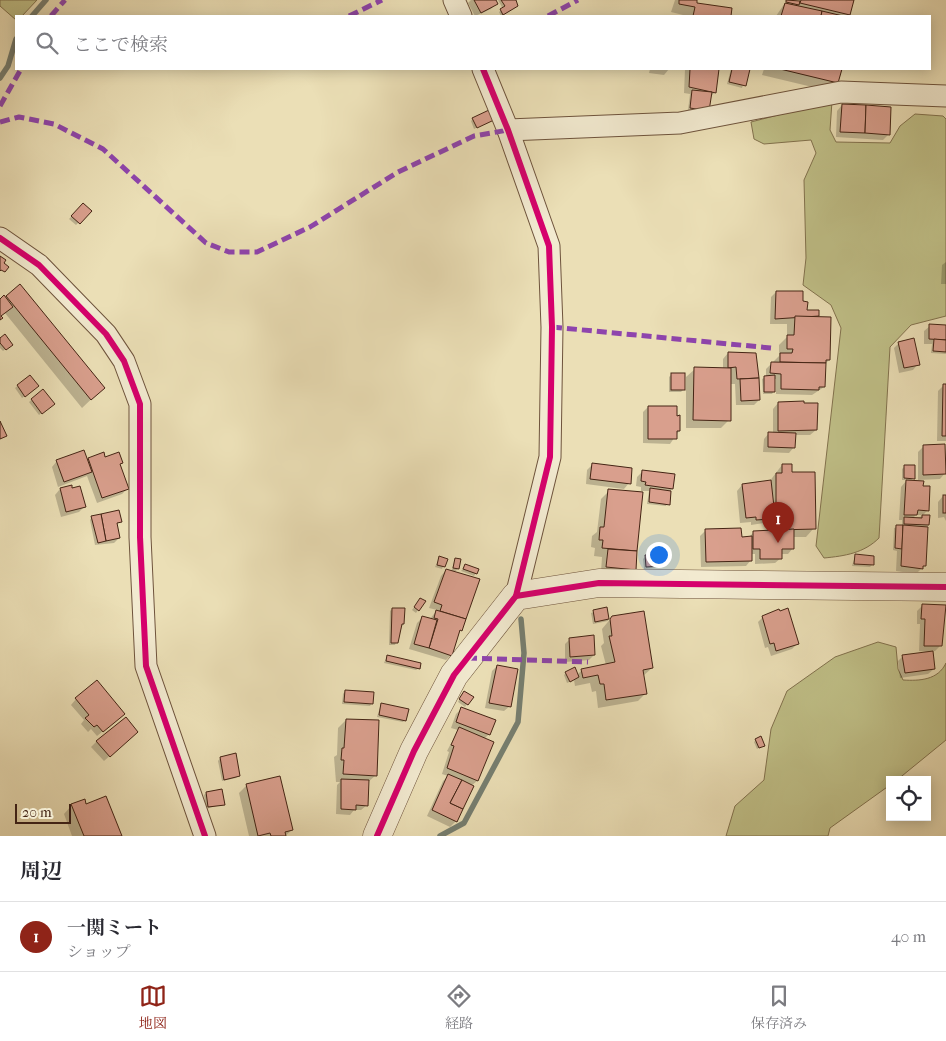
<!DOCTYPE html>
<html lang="ja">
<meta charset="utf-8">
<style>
body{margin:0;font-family:"IM FELL French Canon","Noto Serif JP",serif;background:#f7f7f7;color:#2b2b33}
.controls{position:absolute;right:15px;bottom:15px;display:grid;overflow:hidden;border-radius:0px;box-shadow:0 2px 12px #0003}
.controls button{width:45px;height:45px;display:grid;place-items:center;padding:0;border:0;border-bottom:1px solid #e1e1e2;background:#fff;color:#2b2b33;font:25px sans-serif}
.scale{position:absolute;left:15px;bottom:12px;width:56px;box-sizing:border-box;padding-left:5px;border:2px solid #442414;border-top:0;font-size:14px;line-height:18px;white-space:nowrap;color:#442414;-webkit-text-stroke:4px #f2ead0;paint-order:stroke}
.you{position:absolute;left:658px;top:554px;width:18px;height:18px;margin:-12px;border:4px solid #fff;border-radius:50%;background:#1a73e8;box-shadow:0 0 0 8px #1a73e833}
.badge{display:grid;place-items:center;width:32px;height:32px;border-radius:50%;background:#8f2418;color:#fff;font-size:16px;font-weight:700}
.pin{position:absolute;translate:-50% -41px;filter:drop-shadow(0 1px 2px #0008)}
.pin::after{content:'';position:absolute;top:26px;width:18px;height:15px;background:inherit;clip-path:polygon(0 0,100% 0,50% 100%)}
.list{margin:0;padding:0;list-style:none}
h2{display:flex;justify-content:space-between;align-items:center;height:65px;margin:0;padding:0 20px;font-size:21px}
h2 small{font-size:16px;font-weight:400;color:#7c7c81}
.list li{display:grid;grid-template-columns:32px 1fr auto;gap:15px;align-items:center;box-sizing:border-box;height:70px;padding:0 20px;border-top:1px solid #e1e1e2}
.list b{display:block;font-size:19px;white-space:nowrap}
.list p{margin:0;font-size:16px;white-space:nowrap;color:#7c7c81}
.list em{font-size:16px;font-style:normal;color:#7c7c81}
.icon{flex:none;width:28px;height:28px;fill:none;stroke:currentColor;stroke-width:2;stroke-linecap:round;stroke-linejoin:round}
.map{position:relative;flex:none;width:946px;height:836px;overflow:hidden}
.search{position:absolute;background:#fff;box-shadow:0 2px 12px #0003;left:15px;right:15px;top:15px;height:55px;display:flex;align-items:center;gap:12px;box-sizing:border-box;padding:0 18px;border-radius:0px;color:#7c7c81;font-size:19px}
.sheet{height:135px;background:#fff}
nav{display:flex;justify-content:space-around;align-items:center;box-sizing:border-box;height:70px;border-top:1px solid #e1e1e2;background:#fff;font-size:14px;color:#7c7c81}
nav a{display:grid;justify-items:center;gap:2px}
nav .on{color:#8f2418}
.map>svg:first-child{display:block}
.green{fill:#c0c088;stroke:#82724e}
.shadow{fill:#0003}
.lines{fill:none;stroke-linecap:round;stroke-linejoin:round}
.stream{stroke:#767f71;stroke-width:5.5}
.building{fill:#d99f8d;stroke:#442414}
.minor-casing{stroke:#6e533c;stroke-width:23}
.tertiary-casing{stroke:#6e533c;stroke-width:29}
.minor{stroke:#f2ead0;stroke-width:21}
.tertiary{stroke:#f2ead0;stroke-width:28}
.quiet{stroke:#8e44ad;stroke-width:5;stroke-dasharray:10 5;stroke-linecap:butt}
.cycleway-casing{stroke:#f2ead0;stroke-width:9}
.cycleway{stroke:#d6006c;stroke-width:6}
</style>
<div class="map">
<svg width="946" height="836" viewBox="0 0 946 836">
<rect width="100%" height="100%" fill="#ebdfb6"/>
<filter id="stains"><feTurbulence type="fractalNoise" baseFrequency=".004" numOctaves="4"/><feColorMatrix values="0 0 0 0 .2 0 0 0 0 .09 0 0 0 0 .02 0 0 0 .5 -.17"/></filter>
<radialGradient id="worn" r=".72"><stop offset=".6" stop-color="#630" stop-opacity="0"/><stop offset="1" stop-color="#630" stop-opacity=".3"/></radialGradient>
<g class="green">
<polygon points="0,0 37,0 22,16 16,16 16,20 0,6"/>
<path d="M832,101L830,130L836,142L890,143L900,126L915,114L943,116L946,119V316L911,325L890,347L879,538C864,553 845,556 824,558L816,546L841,328L831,305L803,285L806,258L804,180L816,153L811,140L764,144L754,139L751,122Z"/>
<path d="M878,642L896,647L898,669L903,680C920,681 938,680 946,663V740L897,780H890V785L830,828L828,836H726L735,806L764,780L771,729L787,691L835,657Z"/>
</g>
<g class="shadow">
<polygon points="471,0 494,0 496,4 491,9 475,16 468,3"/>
<polygon points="498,0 514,0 517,6 501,16 499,12 503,9"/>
<polygon points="675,0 696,0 695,4 731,9 730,16 687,16 671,12"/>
<polygon points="787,0 798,2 800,0 853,0 847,16 776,16"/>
<polygon points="650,69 669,69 664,75 649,73"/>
<polygon points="685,69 718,69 715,92 710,97 706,112 688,110 690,94 684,93"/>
<polygon points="731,69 748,69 742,88 727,84"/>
<polygon points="764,69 840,69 837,82 829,91 762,75"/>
<polygon points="842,105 889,134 883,140 836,137 837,111"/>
<polygon points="473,119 492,120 474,129 471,121"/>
<polygon points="83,204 90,211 76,225 69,219"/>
<polygon points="946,262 946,284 941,284 942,265"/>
<polygon points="20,286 103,388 82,408 5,313 0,317 0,300"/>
<polygon points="776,292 802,302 806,311 817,312 829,360 824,365 824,387 812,395 776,394 776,379 774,379 774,391 772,394 763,394 762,379 766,377 766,369 779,356 779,345 787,337 787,324 770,324 771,297"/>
<polygon points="930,326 946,326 946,354 931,353 932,344 924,344 924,331"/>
<polygon points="0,340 9,347 3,351 0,348"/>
<polygon points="899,343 918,364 913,370 899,373 894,348"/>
<polygon points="728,353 758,367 759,400 754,405 736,405 735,384 730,384 729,420 721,428 686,428 686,377 695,369 723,369 723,359"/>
<polygon points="671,375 683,390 681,392 669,392 669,377"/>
<polygon points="30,376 35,389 22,398 15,388"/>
<polygon points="944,385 946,385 946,441 937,441 938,391"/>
<polygon points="43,391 51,406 39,415 29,402"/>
<polygon points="778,403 816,430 810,435 794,435 794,447 789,453 763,452 764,439 769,433 773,433 773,409"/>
<polygon points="648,407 679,431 670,444 643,443 643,412"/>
<polygon points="924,446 946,468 945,473 940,479 918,480 918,452"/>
<polygon points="103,454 105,458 119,465 127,489 122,494 97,503 87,476 58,487 52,467 57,461 87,460"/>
<polygon points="593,464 629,483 624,489 586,484 587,470"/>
<polygon points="782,465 791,473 814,528 806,537 793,537 793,548 788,554 781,554 781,558 775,563 755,564 755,554 751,554 751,560 746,566 701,567 700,536 706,530 741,538 748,538 754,532 768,532 768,519 764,523 751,525 751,522 740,523 737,491 742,485 769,482"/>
<polygon points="905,466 913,478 910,482 922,487 928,510 923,515 916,515 912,519 923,516 928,524 924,566 916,574 896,571 897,551 893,550 894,528 902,526 902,520 899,520 901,487 907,480 902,480 902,469"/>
<polygon points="643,471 672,488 666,506 647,504 649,491 641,491 641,487 636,486 637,477"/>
<polygon points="60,489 84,507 79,512 61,517 55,495"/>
<polygon points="609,491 641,494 635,569 629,575 601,572 602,557 594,556 595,548 591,547 592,536 597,532 601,499"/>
<polygon points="943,496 946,496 946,521 944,517 938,518 938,502"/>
<polygon points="92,517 120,521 116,525 119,538 114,543 95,545 90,520"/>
<polygon points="646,556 660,566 658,568 644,569 643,559"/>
<polygon points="855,556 873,564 870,567 852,566"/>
<polygon points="440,557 446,559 442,569 435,567"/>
<polygon points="455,559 458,569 454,572 479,580 451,655 446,660 409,649 417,623 423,617 430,619 437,610 429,608 441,576 446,570 451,572"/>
<polygon points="465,566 476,573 474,576 461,571"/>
<polygon points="418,602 418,610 416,613 412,610"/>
<polygon points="922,606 940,646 935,651 931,651 934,669 928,674 900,678 898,661 903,656 929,652 919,651 920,624 917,624 917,611"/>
<polygon points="606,608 608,621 593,624 591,613"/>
<polygon points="392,609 403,624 395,645 389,645 390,611"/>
<polygon points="612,617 652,668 643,676 646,693 638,701 598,708 596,691 592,692 590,683 575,686 574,680 567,683 564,675 566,673 577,675 582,670 606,665 601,646 604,643 602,629"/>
<polygon points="763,617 798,643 792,649 771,656 768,647 765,648 758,622"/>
<polygon points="570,639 594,655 589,660 565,662 565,644"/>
<polygon points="387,656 419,668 416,670 384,663"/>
<polygon points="497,666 510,706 504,711 485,708 492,671"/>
<polygon points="345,691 372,703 370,706 342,704 343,694"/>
<polygon points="462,694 467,704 465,707 458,702"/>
<polygon points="76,699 118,719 97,736 91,729 88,732 81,724 84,720 71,705"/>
<polygon points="381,704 405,720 403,722 377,717"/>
<polygon points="461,709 489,734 484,739 493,742 477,781 471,786 456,821 450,827 427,816 443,781 448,776 442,774 449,752 447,751 458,730 451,728 456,714"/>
<polygon points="346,720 376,775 367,783 367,805 361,810 354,810 350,815 336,814 337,785 340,782 336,782 334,757 337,755 338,728"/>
<polygon points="131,737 104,761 91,747 97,741"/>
<polygon points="756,740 764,745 757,749 754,742"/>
<polygon points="220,758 239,775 236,778 222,781 218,761"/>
<polygon points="247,785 292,830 285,836 249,836 239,793"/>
<polygon points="206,793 223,804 206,809 204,795"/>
<polygon points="72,805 86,806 121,836 72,836 64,814"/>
</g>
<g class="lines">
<g class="stream">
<polyline points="32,16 46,0"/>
<polyline points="0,78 8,66 16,39"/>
<polyline points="440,836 464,823 518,722 524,653 521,619"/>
</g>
</g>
<g class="building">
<polygon points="474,0 496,0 498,4 481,13"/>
<polygon points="501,0 516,0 518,6 503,15 500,9 505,6"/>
<polygon points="679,0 697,0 697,3 732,8 731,16 693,16 695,7 679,4"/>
<polygon points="786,0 800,1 799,5 786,2"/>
<polygon points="801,0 854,0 850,15 800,3"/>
<polygon points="785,3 822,11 821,16 781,16"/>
<polygon points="822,11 843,16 821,16"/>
<polygon points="690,69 719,69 716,93 689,87"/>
<polygon points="732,69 750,69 746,86 729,82"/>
<polygon points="780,69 842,69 838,83"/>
<polygon points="692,90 712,92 709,111 690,108"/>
<polygon points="842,104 866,105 865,133 840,132"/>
<polygon points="866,105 891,107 890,135 865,133"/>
<polygon points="489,110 494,120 477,128 472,118"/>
<polygon points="83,203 92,211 80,224 71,216"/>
<polygon points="0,256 6,260 4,263 9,267 5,272 1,270 0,271"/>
<polygon points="20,284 105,388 91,400 6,296"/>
<polygon points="776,291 803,291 803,301 808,302 807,310 819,310 819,316 775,319"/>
<polygon points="4,295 13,307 1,316 3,318 0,320 0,299"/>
<polygon points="795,316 831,317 830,360 826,360 826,363 780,362 780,353 792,353 793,349 787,349 787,335 794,335"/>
<polygon points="929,324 946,325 946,340 929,339"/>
<polygon points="5,334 13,345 6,350 0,343 0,338"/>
<polygon points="914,338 920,365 904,368 898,342"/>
<polygon points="934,339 946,340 946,352 933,351"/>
<polygon points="728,352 756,353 759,378 737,379 736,367 728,368"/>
<polygon points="771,362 826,363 825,387 819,387 819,390 781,389 781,374 770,373"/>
<polygon points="694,367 731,368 731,421 693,420"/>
<rect x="671" y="373" width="14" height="17"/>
<polygon points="30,375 39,386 25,397 17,385"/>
<polygon points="775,375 775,392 764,392 764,376"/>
<polygon points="759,378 760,400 741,401 740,379"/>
<polygon points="943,384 946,384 946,436 942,436"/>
<polygon points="43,389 55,404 42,414 31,399"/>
<polygon points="804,401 804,403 818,403 817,430 778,431 778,402"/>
<polygon points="648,406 677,406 677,416 680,415 680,431 677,431 677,439 648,439"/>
<polygon points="0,421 7,436 0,439"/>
<polygon points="768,432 796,433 795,448 768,447"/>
<polygon points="945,444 946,474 923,475 923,445"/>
<polygon points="84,450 92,472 64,482 56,460"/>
<polygon points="104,452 105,457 119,452 123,463 120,464 129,489 102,498 88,458"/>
<polygon points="592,463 632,468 631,484 590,479"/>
<polygon points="782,464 792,464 792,472 815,472 816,529 776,530 776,473 782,473"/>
<polygon points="904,465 915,465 915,479 904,478"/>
<polygon points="642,470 675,474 673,489 645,485 646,482 641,481"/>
<polygon points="771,480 774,507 769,508 771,519 756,520 756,517 746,518 742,484"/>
<polygon points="906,480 924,481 923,486 930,486 929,511 918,510 917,515 904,515"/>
<polygon points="72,485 72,488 80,486 86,507 66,512 60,488"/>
<polygon points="650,488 671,491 670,505 649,502"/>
<polygon points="608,489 643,492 637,551 602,548 603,540 599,540 600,527 604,527"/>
<rect x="943" y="495" width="3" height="18"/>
<polygon points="119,510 122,522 117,523 120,538 106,541 101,514"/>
<polygon points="101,514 106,541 98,543 91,516"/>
<polygon points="922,515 930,515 929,525 904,524 904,517 922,518"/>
<polygon points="896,525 903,525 902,549 895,548"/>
<polygon points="903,525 928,527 926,566 923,566 923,569 901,566"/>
<polygon points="741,528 742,537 752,536 752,561 706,562 705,529"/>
<polygon points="794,529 794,549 782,549 782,559 760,559 760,549 753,549 753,531"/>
<polygon points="608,549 637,551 636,570 606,567"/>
<polygon points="661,554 661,566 646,567 645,555"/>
<polygon points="855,554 874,556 874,565 854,564"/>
<polygon points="439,556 448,559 445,567 437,565"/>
<polygon points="455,558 461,559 459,569 453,568"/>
<polygon points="465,564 479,569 477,574 463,569"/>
<polygon points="446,569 480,579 466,619 440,611 442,605 434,602"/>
<polygon points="420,598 426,601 419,611 414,607"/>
<polygon points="922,604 946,605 942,646 924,646 925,619 921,619"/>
<polygon points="607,607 609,619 595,622 593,610"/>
<polygon points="392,608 405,608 404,624 402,624 398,643 391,643"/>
<polygon points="788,608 799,644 776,651 774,643 770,644 762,616 779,609 780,611"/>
<polygon points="436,610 466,619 462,631 460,630 452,656 429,648 438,619 434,618"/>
<polygon points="644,611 653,668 643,670 647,694 606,700 604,684 600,684 598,675 583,678 581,669 615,662 609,636 612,636 610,619 612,616"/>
<polygon points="422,616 437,620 429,648 414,644"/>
<polygon points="594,635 595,655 570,657 569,638"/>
<polygon points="933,651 935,669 905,673 902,655"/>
<polygon points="387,655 421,663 420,669 386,661"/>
<polygon points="497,665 518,669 511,707 489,703"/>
<polygon points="575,667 579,677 570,682 565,672"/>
<polygon points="97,680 125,714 103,732 97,725 94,727 85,718 89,715 75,698"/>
<polygon points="345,690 374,692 373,704 344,702"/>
<polygon points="464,691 474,697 468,705 459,699"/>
<polygon points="381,703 409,709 406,721 379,715"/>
<polygon points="461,707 496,720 490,735 456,722"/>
<polygon points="126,717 138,732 110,757 96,741"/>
<polygon points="346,719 379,720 377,776 343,774 344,760 341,760 342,748 344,748"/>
<polygon points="459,727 494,742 478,781 447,768 454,746 451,745"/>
<polygon points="761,736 765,746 759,748 755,739"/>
<polygon points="236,753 240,776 224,780 220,757"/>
<polygon points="448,774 462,780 450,803 463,809 457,822 432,810"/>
<polygon points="280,776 293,830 285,832 286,836 271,836 270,833 258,836 246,784"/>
<polygon points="341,779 369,780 368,806 356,805 356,810 341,809"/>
<polygon points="462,780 474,786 463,809 450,803"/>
<polygon points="222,789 225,805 208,807 206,792"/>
<polygon points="106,796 122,836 84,836 71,804 85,799 86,804"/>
</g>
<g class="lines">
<defs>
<g id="minor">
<polyline points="454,0 461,16"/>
<polyline points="483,69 508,130 549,246 552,327 550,457 516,596"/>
<polyline points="508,130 680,123 841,92 946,96"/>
<polyline points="0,238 39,265 106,334 124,361 140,404 140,537 146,666 205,836"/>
</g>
<polyline id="tertiary" points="377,836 414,751 454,675 516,596 599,583 946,587"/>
</defs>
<use href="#minor" class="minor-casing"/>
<use href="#tertiary" class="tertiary-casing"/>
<use href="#minor" class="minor"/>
<use href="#tertiary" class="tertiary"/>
<g class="quiet">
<polyline points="51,16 65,0"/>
<polyline points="349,16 382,0"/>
<polyline points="548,16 578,0"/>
<polyline points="0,106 21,69"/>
<polyline points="0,122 19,117 54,124 103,149 206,243 229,252 257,252 310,227 398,172 474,136 508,130"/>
<polyline points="552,327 771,348"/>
<polyline points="467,658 588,662"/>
</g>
<defs>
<g id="cycleway">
<polyline points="483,69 508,130 549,246 552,327 550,457 516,596"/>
<polyline points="0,238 39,265 106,334 124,361 140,404 140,537 146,666 205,836"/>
<polyline points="377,836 414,751 454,675 516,596 599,583 946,587"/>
</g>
</defs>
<use href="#cycleway" class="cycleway-casing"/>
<use href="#cycleway" class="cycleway"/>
</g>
<rect width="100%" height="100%" filter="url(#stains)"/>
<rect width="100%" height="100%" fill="url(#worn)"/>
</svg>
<div class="controls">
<button><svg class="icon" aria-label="locate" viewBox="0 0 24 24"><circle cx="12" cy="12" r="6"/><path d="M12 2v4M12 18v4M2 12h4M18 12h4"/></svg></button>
</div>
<div class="scale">20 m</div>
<div class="you"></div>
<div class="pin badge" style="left:778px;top:543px">1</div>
<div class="search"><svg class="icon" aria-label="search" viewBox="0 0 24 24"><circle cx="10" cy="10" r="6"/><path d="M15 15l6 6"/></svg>ここで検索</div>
</div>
<section class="sheet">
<h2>周辺<small></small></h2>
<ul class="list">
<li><span class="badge">1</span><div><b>一関ミート</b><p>ショップ</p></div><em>40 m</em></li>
</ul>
</section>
<nav>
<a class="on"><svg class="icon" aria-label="map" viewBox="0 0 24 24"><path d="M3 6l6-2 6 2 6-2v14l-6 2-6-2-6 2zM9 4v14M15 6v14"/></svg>地図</a>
<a><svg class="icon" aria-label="directions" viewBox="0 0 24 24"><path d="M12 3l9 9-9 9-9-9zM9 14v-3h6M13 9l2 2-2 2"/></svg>経路</a>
<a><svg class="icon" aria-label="saved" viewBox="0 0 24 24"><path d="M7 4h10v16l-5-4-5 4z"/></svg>保存済み</a>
</nav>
